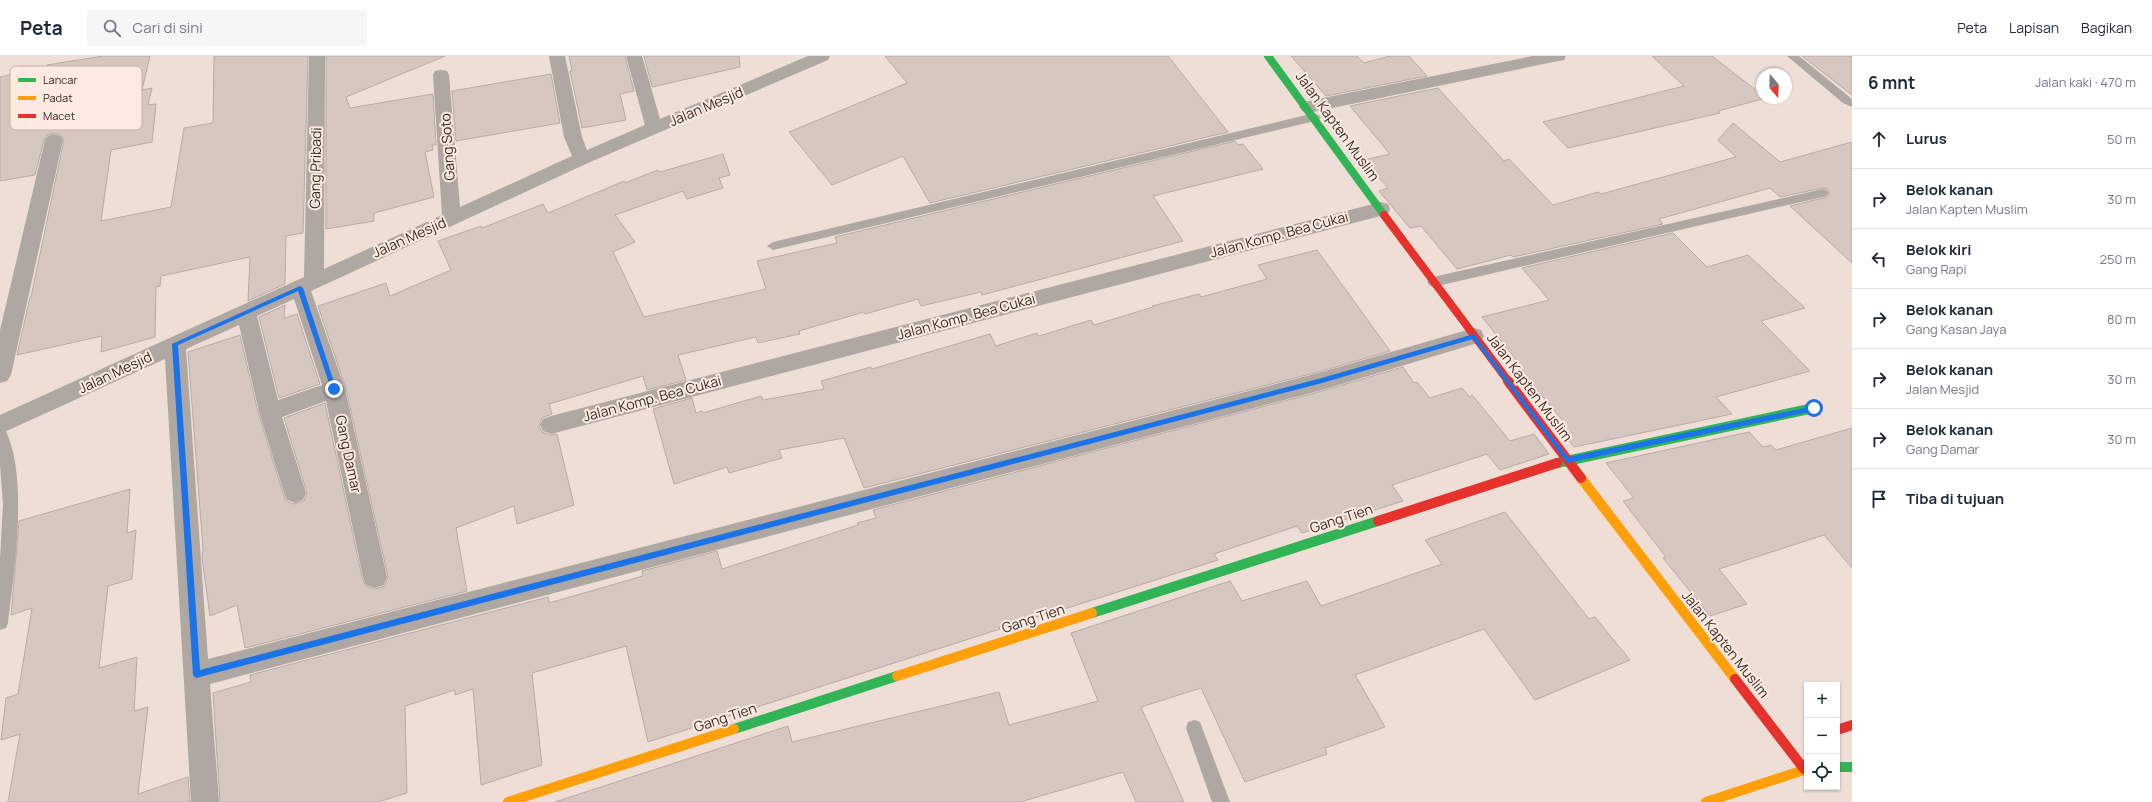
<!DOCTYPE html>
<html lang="id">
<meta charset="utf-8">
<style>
body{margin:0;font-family:Manrope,sans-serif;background:#f6f6f7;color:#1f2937}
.controls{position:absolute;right:12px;bottom:12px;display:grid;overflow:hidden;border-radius:0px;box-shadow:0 1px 3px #0004}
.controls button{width:36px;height:36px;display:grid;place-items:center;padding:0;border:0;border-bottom:1px solid #e0e1e3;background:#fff;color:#1f2937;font:20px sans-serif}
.compass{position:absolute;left:1756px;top:12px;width:36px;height:36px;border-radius:50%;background:#fff;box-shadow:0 1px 3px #0004;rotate:161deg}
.stop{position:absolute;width:12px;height:12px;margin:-9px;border:3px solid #1a73e8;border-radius:50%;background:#fff}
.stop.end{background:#1a73e8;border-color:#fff;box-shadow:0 1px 4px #0008}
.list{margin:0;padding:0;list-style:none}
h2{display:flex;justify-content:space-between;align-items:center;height:52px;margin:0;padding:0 16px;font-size:17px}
h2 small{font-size:13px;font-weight:400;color:#747a83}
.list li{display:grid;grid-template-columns:26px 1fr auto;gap:12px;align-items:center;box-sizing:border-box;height:60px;padding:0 16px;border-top:1px solid #e0e1e3}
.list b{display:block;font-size:15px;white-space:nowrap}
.list p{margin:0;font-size:13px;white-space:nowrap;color:#747a83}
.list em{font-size:13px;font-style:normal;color:#747a83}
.icon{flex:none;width:22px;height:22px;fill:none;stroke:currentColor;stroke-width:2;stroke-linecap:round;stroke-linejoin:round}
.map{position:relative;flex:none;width:1852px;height:746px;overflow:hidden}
header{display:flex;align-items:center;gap:24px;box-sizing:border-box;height:56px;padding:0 20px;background:#fff;border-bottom:1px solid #e0e1e3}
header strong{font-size:19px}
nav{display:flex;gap:22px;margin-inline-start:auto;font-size:14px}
.search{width:280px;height:36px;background:#f6f6f7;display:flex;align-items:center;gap:10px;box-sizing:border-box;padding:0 14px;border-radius:0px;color:#747a83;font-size:15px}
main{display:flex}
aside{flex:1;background:#fff}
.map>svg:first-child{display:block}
.building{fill:#d6c8c1;stroke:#b7aba4}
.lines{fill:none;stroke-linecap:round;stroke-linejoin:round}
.lane{fill:#afa7a1;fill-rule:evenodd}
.street{fill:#afa7a1;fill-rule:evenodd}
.fast-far1{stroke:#30b455;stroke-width:8}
.fast{stroke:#30b455;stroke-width:10}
.slow{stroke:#ff9f0a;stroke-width:10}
.jam-far1{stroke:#e5322d;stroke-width:8}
.jam{stroke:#e5322d;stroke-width:10}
.route{fill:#1a73e8}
.labels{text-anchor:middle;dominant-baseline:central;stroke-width:4;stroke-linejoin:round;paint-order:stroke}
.street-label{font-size:14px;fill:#362a24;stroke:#fdeae1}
.key{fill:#fdeae1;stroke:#c1b0a8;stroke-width:1}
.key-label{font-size:11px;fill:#362a24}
</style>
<header>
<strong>Peta</strong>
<div class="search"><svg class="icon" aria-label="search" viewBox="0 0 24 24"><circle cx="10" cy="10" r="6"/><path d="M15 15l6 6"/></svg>Cari di sini</div>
<nav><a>Peta</a><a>Lapisan</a><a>Bagikan</a></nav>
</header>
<main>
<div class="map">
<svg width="1852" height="746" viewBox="0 0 1852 746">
<rect width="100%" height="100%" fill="#eeded6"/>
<g class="building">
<polygon points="103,0 150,0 142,34 152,32 148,49 156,48 152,86 111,94 101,165 171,151 184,72 213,67 214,0 308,0 303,177 286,180 285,228 248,245 250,201 161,220 160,230 156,231 155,281 101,296 102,280 17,299 30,241 31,241 64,84 60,79 54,77 48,79 44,84 35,119 0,125 0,21 47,11 47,9"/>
<polygon points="326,0 445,0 346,41 350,52 433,38 436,89 432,89 433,94 425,96 434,141 374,157 374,165 326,173"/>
<polygon points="569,0 625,0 634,35 620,38 626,64 582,72 570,15 572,15"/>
<polygon points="644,0 739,0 740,11 652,31"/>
<polygon points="885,0 1168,0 1228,76 930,147 903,100 832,129 789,76 907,27"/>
<polygon points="1291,0 1357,0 1364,7 1390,0 1409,0 1427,20 1326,40"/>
<polygon points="1652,0 1712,0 1762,39 1762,42 1766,42 1718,55 1720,57 1568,92 1543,66 1684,30"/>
<polygon points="1802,0 1852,0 1852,39"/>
<polygon points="551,18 560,67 456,85 452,35"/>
<polygon points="1438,32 1504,105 1509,103 1553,149 1598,136 1601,138 1736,101 1718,84 1733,67 1780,106 1852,86 1852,207 1790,150 1827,141 1830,138 1828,133 1823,132 1780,141 1770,132 1659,163 1663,168 1513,201 1511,199 1457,213 1421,170 1410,172 1379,135 1388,132 1364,104 1390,98 1350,50"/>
<polygon points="1235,85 1238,89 1243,88 1263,113 1153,140 1183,185 982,239 981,236 921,250 918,243 865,258 864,256 799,275 800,278 758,287 756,281 678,299 686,324 647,334 643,320 549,348 552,358 542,362 539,370 542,376 550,379 557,378 574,449 517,468 514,450 456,472 467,535 245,592 237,549 210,560 202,502 203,493 188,296 240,279 258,356 283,437 286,445 294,448 304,445 307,437 284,362 325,347 362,521 366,530 375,533 385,530 388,521 346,333 318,250 386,227 390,240 451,214 438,185 481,170 482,172 543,148 548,157 624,125 625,127 658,114 660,116 723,98 730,119 719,122 723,132 687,143 683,135 615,159 635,186 613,196 644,261 766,233 757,205 837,187 835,181"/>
<polygon points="1673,177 1707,211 1748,199 1805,252 1761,265 1810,315 1716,341 1732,358 1574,391 1558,372 1567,370 1515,307 1518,306 1482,261 1549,244 1522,212"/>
<polygon points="1317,194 1390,295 1322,315 864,432 844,382 779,394 782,402 729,417 727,411 674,428 653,353 692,342 696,357 702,355 703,357 761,340 763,344 824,333 821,325 871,311 872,313 990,278 996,290 1037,277 1039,280 1091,264 1094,269 1153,251 1152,250 1199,238 1201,241 1267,223 1258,209"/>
<polygon points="285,249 284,262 297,258 320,328 279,342 259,261"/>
<polygon points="1403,311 1414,327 1417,326 1430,342 1462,332 1470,341 1472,339 1510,385 1534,378 1549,398 1500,414 1487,398 1392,429 1403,445 1302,477 1297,470 1214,498 1218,504 1055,556 999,571 1000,573 648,686 626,590 532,617 542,709 481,729 473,633 455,639 455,634 405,650 407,737 378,746 220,746 213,637 251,626 250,619 548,541 549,547 643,520 642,515 717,495 722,513 858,469 857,467 876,462 873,454 1322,335"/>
<polygon points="1852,372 1852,512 1824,479 1719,513 1747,548 1710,560 1663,502 1666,501 1623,445 1634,442 1606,407 1749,376 1763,391 1771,389 1776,394"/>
<polygon points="130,433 127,477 136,474 132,523 108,530 99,612 137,601 134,655 148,651 138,738 188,721 190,746 8,746 20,678 1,684 6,642 18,638 32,552 11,559 19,465"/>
<polygon points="1505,456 1589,563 1595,561 1630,604 1535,644 1484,573 1355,619 1385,671 1325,692 1327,698 1245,726 1201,632 1141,651 1184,746 1136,746 1123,716 1020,746 555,746 788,670 792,686 999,636 1009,669 1098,645 1071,577 1230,525 1242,545 1307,525 1321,550 1442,508 1425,484"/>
</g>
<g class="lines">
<g class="lane">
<polygon points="1787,0 1799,0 1852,43 1852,51 1843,47"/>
<polygon points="1315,57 1321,61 1319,64 773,194 767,190 773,186"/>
<polygon points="1823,133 1827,134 1829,137 1827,140 1433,231 1429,229 1427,226 1429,223 1433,221"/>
<path d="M0,371L5,373C29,422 14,514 8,567L6,572L0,574V503L3,448L0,408Z"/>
<polygon points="1194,664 1200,666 1230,746 1212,746 1186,672 1188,666"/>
</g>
<g class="street">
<path d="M309,0H325L324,213L442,159L433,19L435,15L441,14L447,15L449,19L460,151L572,100L564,81L549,0H565L582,81L587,94L645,69L626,0H642L660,63L808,0H830L828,4L588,107L311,235L345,333L387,521L384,529L375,532L366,529L363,521L326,345L282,361L306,437L303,444L295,447L287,444L284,437L259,356L239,269L186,293L208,603L1322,316L1474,272L1481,274L1484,280L1481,286L1322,334L210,628L219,746H191L165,303L0,378V359L304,221ZM294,243L322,329L278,344L257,260Z"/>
<polygon points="1533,0 1566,0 1564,4 1558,5 1308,57 1302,55 1299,51 1302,47 1308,45"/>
<polygon points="54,78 60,80 63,84 11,319 7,325 0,327 0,274 45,84 48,80"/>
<polygon points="1381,146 1388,148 1390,153 1388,158 551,378 543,375 540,369 543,363 551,360"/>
</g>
<polyline class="fast-far1" points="1268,0 1384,159"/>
<g class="fast">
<polyline points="1557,407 1814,352"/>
<polyline points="1092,557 1378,465"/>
<polyline points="734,673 897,620"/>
<polyline points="1837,711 1852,711"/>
</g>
<g class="slow">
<polyline points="1581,422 1735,623"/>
<polyline points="897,620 1092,557"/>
<polyline points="508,746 734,673"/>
<polyline points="1706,746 1807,713"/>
</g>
<polyline class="jam-far1" points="1384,159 1509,326"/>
<g class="jam">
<polyline points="1508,325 1581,422"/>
<polyline points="1378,465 1557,407"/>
<polyline points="1735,623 1804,713"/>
<polyline points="1837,674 1852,669"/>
</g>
</g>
<polygon class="route" points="300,230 303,232 337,335 331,333 298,235 178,289 200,614 1322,322 1474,278 1568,401 1814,350 1817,352 1814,355 1567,407 1473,283 1322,327 196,622 193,619 172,288"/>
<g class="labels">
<g class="street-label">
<text transform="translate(706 50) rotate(-23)">Jalan Mesjid</text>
<text transform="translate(1338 70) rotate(54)">Jalan Kapten Muslim</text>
<text transform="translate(447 91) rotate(-94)">Gang Soto</text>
<text transform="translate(315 112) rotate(-89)">Gang Pribadi</text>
<text transform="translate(1279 178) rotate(-15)">Jalan Komp. Bea Cukai</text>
<text transform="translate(409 181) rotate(-24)">Jalan Mesjid</text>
<text transform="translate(966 260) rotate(-15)">Jalan Komp. Bea Cukai</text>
<text transform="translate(115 316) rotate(-25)">Jalan Mesjid</text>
<text transform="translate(1530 331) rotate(53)">Jalan Kapten Muslim</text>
<text transform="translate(652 342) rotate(-15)">Jalan Komp. Bea Cukai</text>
<text transform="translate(349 398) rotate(78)">Gang Damar</text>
<text transform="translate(1341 462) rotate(-18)">Gang Tien</text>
<text transform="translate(1033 562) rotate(-18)">Gang Tien</text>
<text transform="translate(1726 588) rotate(52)">Jalan Kapten Muslim</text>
<text transform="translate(725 661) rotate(-18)">Gang Tien</text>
</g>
</g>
<rect x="10" y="10" width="132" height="64" rx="6" class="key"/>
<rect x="18" y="22" width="18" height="4" fill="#30b455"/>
<rect x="18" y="40" width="18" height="4" fill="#ff9f0a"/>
<rect x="18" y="58" width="18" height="4" fill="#e5322d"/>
<g class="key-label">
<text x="43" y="28">Lancar</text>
<text x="43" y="46">Padat</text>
<text x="43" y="64">Macet</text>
</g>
</svg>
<div class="controls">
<button>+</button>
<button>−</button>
<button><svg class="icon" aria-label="locate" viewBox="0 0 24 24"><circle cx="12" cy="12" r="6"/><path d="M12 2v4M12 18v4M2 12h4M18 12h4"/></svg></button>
</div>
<svg class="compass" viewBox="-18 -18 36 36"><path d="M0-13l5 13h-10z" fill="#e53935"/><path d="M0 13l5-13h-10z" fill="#747a83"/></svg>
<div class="stop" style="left:1814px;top:352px"></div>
<div class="stop end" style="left:334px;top:333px"></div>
</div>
<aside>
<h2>6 mnt<small>Jalan kaki · 470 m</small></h2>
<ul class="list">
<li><svg class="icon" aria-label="ahead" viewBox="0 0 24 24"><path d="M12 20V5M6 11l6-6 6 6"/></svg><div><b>Lurus</b></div><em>50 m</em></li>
<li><svg class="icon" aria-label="right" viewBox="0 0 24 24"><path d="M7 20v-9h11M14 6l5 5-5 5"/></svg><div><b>Belok kanan</b><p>Jalan Kapten Muslim</p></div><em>30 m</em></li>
<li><svg class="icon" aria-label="left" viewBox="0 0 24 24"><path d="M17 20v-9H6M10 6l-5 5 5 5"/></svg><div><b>Belok kiri</b><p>Gang Rapi</p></div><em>250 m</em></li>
<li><svg class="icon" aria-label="right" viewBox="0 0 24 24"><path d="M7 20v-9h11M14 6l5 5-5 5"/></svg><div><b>Belok kanan</b><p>Gang Kasan Jaya</p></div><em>80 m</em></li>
<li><svg class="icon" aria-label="right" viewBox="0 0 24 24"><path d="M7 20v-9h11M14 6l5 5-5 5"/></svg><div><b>Belok kanan</b><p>Jalan Mesjid</p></div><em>30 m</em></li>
<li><svg class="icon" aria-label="right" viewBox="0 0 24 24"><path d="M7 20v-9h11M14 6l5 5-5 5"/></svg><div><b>Belok kanan</b><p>Gang Damar</p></div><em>30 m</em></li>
<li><svg class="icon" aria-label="arrive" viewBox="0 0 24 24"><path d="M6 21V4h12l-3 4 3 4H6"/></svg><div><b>Tiba di tujuan</b></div></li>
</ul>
</aside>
</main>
